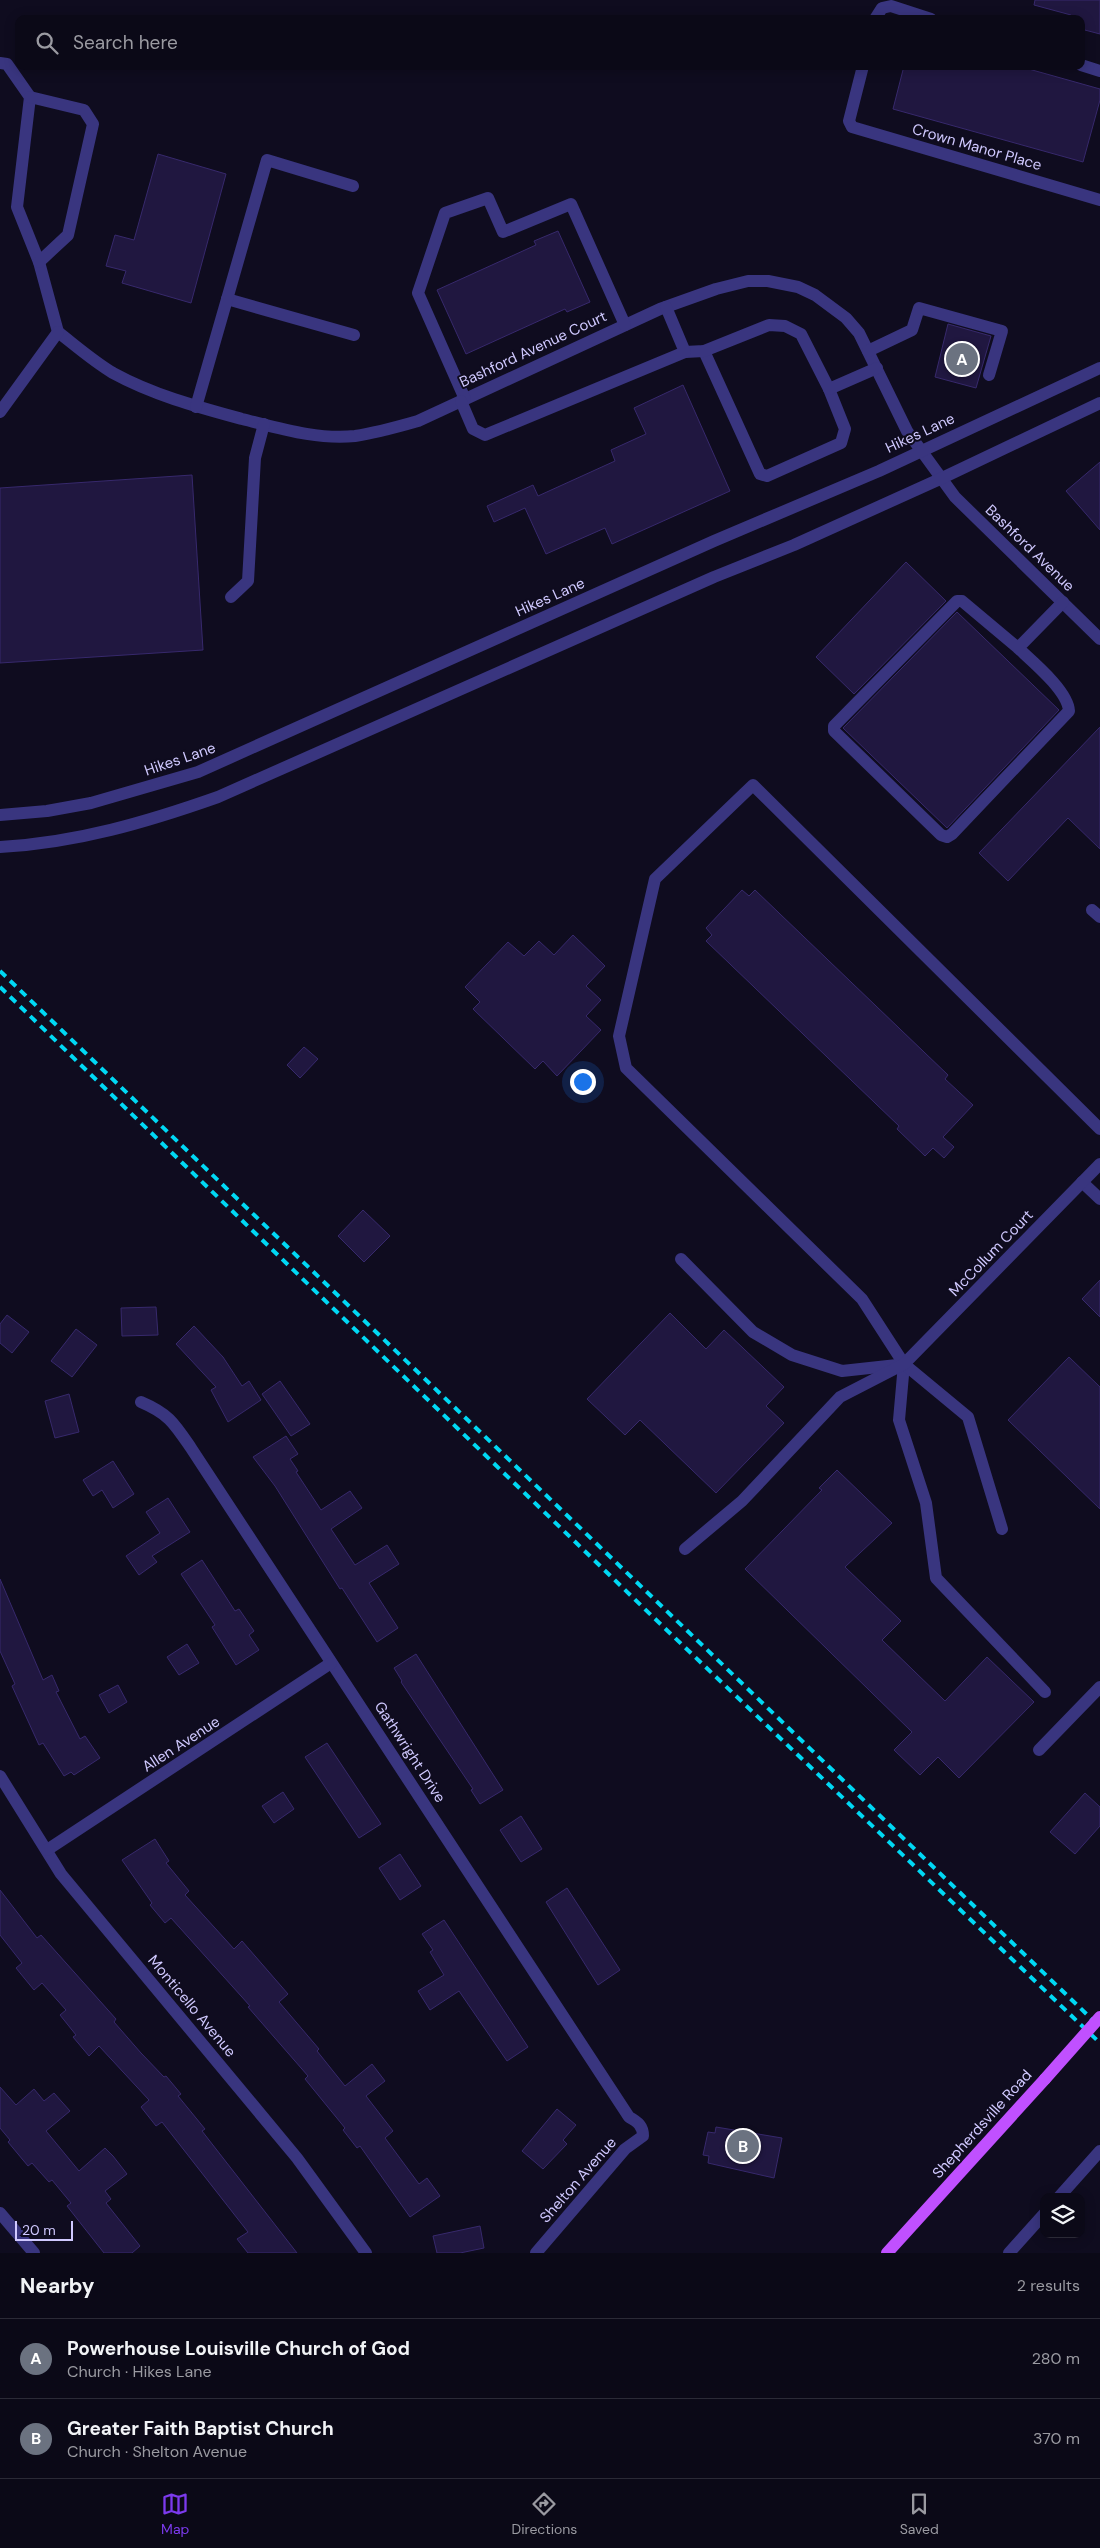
<!DOCTYPE html>
<meta charset="utf-8">
<style>
body{margin:0;font-family:"DM Sans",sans-serif;background:#191724;color:#f1f3f6}
.controls{position:absolute;right:15px;bottom:15px;display:grid;overflow:hidden;border-radius:10px;box-shadow:0 2px 12px #0003}
.controls button{width:45px;height:45px;display:grid;place-items:center;padding:0;border:0;border-bottom:1px solid #2b2a36;background:#0b0917;color:#f1f3f6;font:25px sans-serif}
.scale{position:absolute;left:15px;bottom:12px;width:58px;box-sizing:border-box;padding-left:5px;border:2px solid #d0c9ff;border-top:0;font-size:14px;line-height:18px;white-space:nowrap;color:#d0c9ff;-webkit-text-stroke:4px #0f0c1f;paint-order:stroke}
.you{position:absolute;left:582px;top:1081px;width:18px;height:18px;margin:-12px;border:4px solid #fff;border-radius:50%;background:#1a73e8;box-shadow:0 0 0 8px #1a73e833}
.badge{display:grid;place-items:center;width:32px;height:32px;border-radius:50%;background:#7c3aed;color:#fff;font-size:16px;font-weight:700}
.pin{position:absolute;translate:-50% -50%;border:2px solid #fff;box-shadow:0 1px 5px #0006}
.list{margin:0;padding:0;list-style:none}
h2{display:flex;justify-content:space-between;align-items:center;height:65px;margin:0;padding:0 20px;font-size:21px}
h2 small{font-size:16px;font-weight:400;color:#9a9aa1}
.list li{display:grid;grid-template-columns:32px 1fr auto;gap:15px;align-items:center;box-sizing:border-box;height:80px;padding:0 20px;border-top:1px solid #2b2a36}
.list b{display:block;font-size:19px;white-space:nowrap}
.list p{margin:0;font-size:16px;white-space:nowrap;color:#9a9aa1}
.list em{font-size:16px;font-style:normal;color:#9a9aa1}
.icon{flex:none;width:28px;height:28px;fill:none;stroke:currentColor;stroke-width:2;stroke-linecap:round;stroke-linejoin:round}
.map{position:relative;flex:none;width:1100px;height:2253px;overflow:hidden}
.search{position:absolute;background:#0b0917;box-shadow:0 2px 12px #0003;left:15px;right:15px;top:15px;height:55px;display:flex;align-items:center;gap:12px;box-sizing:border-box;padding:0 18px;border-radius:10px;color:#9a9aa1;font-size:19px}
.sheet{height:225px;background:#0b0917}
nav{display:flex;justify-content:space-around;align-items:center;box-sizing:border-box;height:70px;border-top:1px solid #2b2a36;background:#0b0917;font-size:14px;color:#9a9aa1}
nav a{display:grid;justify-items:center;gap:2px}
nav .on{color:#7c3aed}
.map>svg:first-child{display:block}
.building{fill:#201740;stroke:#37296c}
.lines{fill:none;stroke-linecap:round;stroke-linejoin:round}
.minor{stroke:#39357f;stroke-width:12}
.major{stroke:#c050ff;stroke-width:12}
.rail{stroke:#00d8f4;stroke-width:4;stroke-dasharray:8 6;stroke-linecap:butt}
.major-bridge{stroke:#c050ff;stroke-width:12}
.labels{text-anchor:middle;dominant-baseline:central;stroke-width:4;stroke-linejoin:round;paint-order:stroke}
.street-label{font-size:15px;fill:#d0c9ff;stroke:#0f0c1f}
</style>
<div class="map">
<svg width="1100" height="2253" viewBox="0 0 1100 2253">
<rect width="100%" height="100%" fill="#0f0c1f"/>
<g class="building">
<polygon points="1035,0 1100,0 1100,34 1081,29 1081,19 1070,19 1071,15 1034,5"/>
<polygon points="904,66 1018,66 1100,89 1100,100 1083,162 893,109"/>
<polygon points="158,154 226,174 191,303 122,283 126,271 106,266 115,235 134,240"/>
<polygon points="558,231 590,302 567,312 565,309 466,354 437,290 536,245 534,241"/>
<polygon points="948,324 991,336 976,388 935,377"/>
<polygon points="683,385 730,491 612,544 605,528 546,554 525,508 494,522 487,506 533,485 538,496 615,461 611,450 646,434 634,408"/>
<polygon points="1100,462 1100,530 1066,491"/>
<polygon points="192,475 203,650 0,663 0,488"/>
<polygon points="906,562 946,601 854,694 816,657"/>
<polygon points="957,612 1059,710 947,828 843,728"/>
<polygon points="1100,727 1100,849 1068,818 1008,881 979,853"/>
<polygon points="742,890 749,896 755,890 948,1075 945,1079 973,1105 943,1137 954,1147 944,1158 933,1148 925,1156 897,1129 899,1126 706,941 712,935 706,928"/>
<polygon points="573,935 605,966 586,986 601,1000 586,1016 601,1030 557,1076 543,1061 535,1069 473,1009 480,1002 465,987 508,942 524,956 539,941 554,955"/>
<polygon points="304,1047 318,1059 300,1078 287,1065"/>
<polygon points="363,1210 390,1236 364,1262 338,1236"/>
<polygon points="1100,1280 1100,1317 1082,1299"/>
<polygon points="156,1307 158,1335 122,1336 121,1308"/>
<polygon points="670,1313 706,1349 724,1330 784,1387 766,1406 784,1423 716,1493 640,1420 625,1435 587,1399"/>
<polygon points="7,1315 29,1332 12,1353 0,1343 0,1324"/>
<polygon points="194,1326 223,1357 242,1386 249,1381 261,1400 228,1422 211,1390 216,1387 176,1344"/>
<polygon points="76,1329 97,1345 72,1377 51,1361"/>
<polygon points="1069,1357 1100,1387 1100,1509 1008,1420"/>
<polygon points="280,1381 310,1424 291,1436 262,1394"/>
<polygon points="69,1394 79,1432 55,1438 45,1401"/>
<polygon points="286,1436 298,1454 290,1459 298,1471 296,1472 321,1510 350,1491 362,1508 331,1529 355,1565 387,1545 399,1564 369,1583 398,1628 377,1642 342,1588 340,1589 275,1486 253,1457"/>
<polygon points="113,1461 134,1494 113,1508 102,1490 93,1496 83,1480"/>
<polygon points="837,1470 892,1523 845,1567 901,1621 882,1640 945,1701 987,1657 1034,1702 959,1778 938,1757 920,1775 894,1750 912,1732 745,1569 822,1490 819,1488"/>
<polygon points="168,1498 190,1532 152,1556 157,1562 139,1575 126,1556 160,1533 146,1512"/>
<polygon points="202,1560 235,1611 239,1609 254,1631 249,1635 259,1650 236,1665 212,1627 215,1625 181,1574"/>
<polygon points="0,1579 43,1680 52,1675 59,1691 56,1692 80,1739 85,1736 100,1758 74,1775 71,1772 64,1776 43,1743 39,1745 12,1686 15,1684 0,1651"/>
<polygon points="187,1644 199,1663 179,1675 167,1657"/>
<polygon points="416,1654 503,1790 480,1804 471,1790 473,1789 401,1682 402,1681 394,1668"/>
<polygon points="118,1685 127,1702 109,1713 99,1695"/>
<polygon points="327,1743 381,1824 359,1838 305,1757"/>
<polygon points="283,1792 294,1809 274,1823 262,1806"/>
<polygon points="1085,1793 1100,1807 1100,1826 1075,1854 1050,1832"/>
<polygon points="521,1816 542,1849 521,1862 500,1830"/>
<polygon points="155,1839 169,1861 166,1863 189,1891 185,1895 234,1949 242,1941 288,1994 279,2002 319,2049 317,2051 345,2086 372,2064 385,2081 366,2096 393,2131 385,2138 419,2184 427,2178 440,2196 410,2217 360,2146 357,2148 343,2130 345,2128 305,2079 308,2076 248,2007 250,2006 171,1918 165,1923 150,1905 152,1903 122,1860"/>
<polygon points="400,1854 421,1886 400,1900 379,1868"/>
<polygon points="567,1888 620,1970 598,1985 546,1902"/>
<polygon points="0,1890 37,1938 41,1935 116,2019 114,2022 141,2053 164,2077 166,2076 181,2094 178,2096 205,2129 202,2131 297,2253 248,2253 237,2239 248,2232 162,2122 156,2126 141,2107 149,2100 99,2046 89,2056 73,2037 76,2035 60,2015 66,2010 42,1983 34,1990 16,1968 22,1963 0,1935"/>
<polygon points="444,1920 528,2047 507,2061 459,1991 430,2010 418,1991 444,1975 430,1952 433,1950 422,1934"/>
<polygon points="0,2087 16,2105 34,2089 44,2101 54,2093 70,2111 46,2131 79,2171 105,2148 113,2156 127,2174 105,2191 111,2199 106,2203 140,2246 132,2253 104,2253 67,2206 71,2203 52,2180 49,2182 32,2163 28,2166 8,2142 10,2140 0,2128"/>
<polygon points="557,2109 576,2125 563,2140 567,2144 543,2169 522,2151"/>
<polygon points="716,2127 782,2138 774,2178 708,2163 709,2156 703,2155 708,2132 715,2133"/>
<polygon points="480,2226 484,2248 460,2253 437,2253 433,2236"/>
</g>
<g class="lines">
<g class="minor">
<polyline points="875,19 882,8 891,6 931,19"/>
<polyline points="0,63 7,64 30,97 17,207 39,262 58,332"/>
<polyline points="1081,65 1100,71"/>
<polyline points="863,66 849,121 852,127 1100,200"/>
<polyline points="30,97 84,110 93,124 68,235 39,262"/>
<polyline points="227,299 354,335"/>
<path d="M58,332C76,346 93,361 113,373C153,395 198,407 242,419C279,428 317,440 355,436C376,433 397,427 418,421L660,309L716,289L748,281H768L798,287L815,295L846,318L859,333L907,431L955,497L1100,639"/>
<polyline points="704,351 760,474 767,476 841,443 845,429 829,389"/>
<polyline points="868,351 912,330 919,308 1002,331 989,375"/>
<polyline points="685,352 704,351 769,325 785,326 801,334 829,389 877,368"/>
<polyline points="465,399 418,293 445,213 488,198 503,232 571,204 625,325"/>
<polyline points="461,401 473,429 485,435 685,352 666,307"/>
<polyline points="196,407 267,160 353,186"/>
<polyline points="0,412 58,332"/>
<polyline points="231,597 248,581 255,458 264,424"/>
<path d="M1018,648C1033,662 1068,691 1069,711L952,834L947,837L941,835L834,731V726L957,601H962L1018,648L1063,602"/>
<polyline points="0,815 47,811 91,803 198,772 714,541 879,471 1100,368"/>
<path d="M0,847C76,843 147,822 218,797L714,577L794,545L940,479L1100,403"/>
<polyline points="1092,910 1100,917"/>
<polyline points="1082,1182 1100,1199"/>
<polyline points="681,1259 753,1332 792,1355 842,1371 897,1365"/>
<polyline points="904,1364 899,1420 926,1503 936,1578 1045,1692"/>
<path d="M141,1402C169,1414 174,1423 191,1448L629,2117C638,2122 643,2126 643,2136L625,2149L536,2253"/>
<polyline points="1002,1529 968,1417 904,1364 862,1299 626,1068 619,1036 655,879 753,785 1100,1129"/>
<polyline points="685,1549 742,1501 840,1397 904,1364 1100,1164"/>
<polyline points="1039,1750 1100,1687"/>
<polyline points="0,1776 61,1874 297,2158 366,2253"/>
<polyline points="47,1850 331,1663"/>
<polyline points="1059,2197 1100,2151"/>
<polyline points="0,2213 34,2253"/>
<polyline points="1009,2253 1044,2214"/>
</g>
<polyline class="major" points="887,2253 1045,2079"/>
<g class="rail">
<polyline points="0,971 1100,2027"/>
<polyline points="0,987 651,1615 1100,2043"/>
</g>
<polyline class="major-bridge" points="1045,2079 1100,2017"/>
</g>
<g class="labels">
<g class="street-label">
<text transform="translate(977 147) rotate(16)">Crown Manor Place</text>
<text transform="translate(533 349) rotate(-25)">Bashford Avenue Court</text>
<text transform="translate(920 433) rotate(-25)">Hikes Lane</text>
<text transform="translate(1030 548) rotate(44)">Bashford Avenue</text>
<text transform="translate(550 597) rotate(-24)">Hikes Lane</text>
<text transform="translate(180 759) rotate(-19)">Hikes Lane</text>
<text transform="translate(991 1253) rotate(-46)">McCollum Court</text>
<text transform="translate(181 1744) rotate(-33)">Allen Avenue</text>
<text transform="translate(410 1752) rotate(57)">Gathwright Drive</text>
<text transform="translate(192 2006) rotate(50)">Monticello Avenue</text>
<text transform="translate(982 2124) rotate(-48)">Shepherdsville Road</text>
<text transform="translate(578 2180) rotate(-49)">Shelton Avenue</text>
</g>
</g>
</svg>
<div class="controls">
<button><svg class="icon" aria-label="layers" viewBox="0 0 24 24"><path d="M12 4l9 5-9 5-9-5zM3 14l9 5 9-5"/></svg></button>
</div>
<div class="scale">20 m</div>
<div class="you"></div>
<div class="pin badge" style="left:962px;top:359px;background:#6b7280">A</div>
<div class="pin badge" style="left:743px;top:2146px;background:#6b7280">B</div>
<div class="search"><svg class="icon" aria-label="search" viewBox="0 0 24 24"><circle cx="10" cy="10" r="6"/><path d="M15 15l6 6"/></svg>Search here</div>
</div>
<section class="sheet">
<h2>Nearby<small>2 results</small></h2>
<ul class="list">
<li><span class="badge" style="background:#6b7280">A</span><div><b>Powerhouse Louisville Church of God</b><p>Church · Hikes Lane</p></div><em>280 m</em></li>
<li><span class="badge" style="background:#6b7280">B</span><div><b>Greater Faith Baptist Church</b><p>Church · Shelton Avenue</p></div><em>370 m</em></li>
</ul>
</section>
<nav>
<a class="on"><svg class="icon" aria-label="map" viewBox="0 0 24 24"><path d="M3 6l6-2 6 2 6-2v14l-6 2-6-2-6 2zM9 4v14M15 6v14"/></svg>Map</a>
<a><svg class="icon" aria-label="directions" viewBox="0 0 24 24"><path d="M12 3l9 9-9 9-9-9zM9 14v-3h6M13 9l2 2-2 2"/></svg>Directions</a>
<a><svg class="icon" aria-label="saved" viewBox="0 0 24 24"><path d="M7 4h10v16l-5-4-5 4z"/></svg>Saved</a>
</nav>
